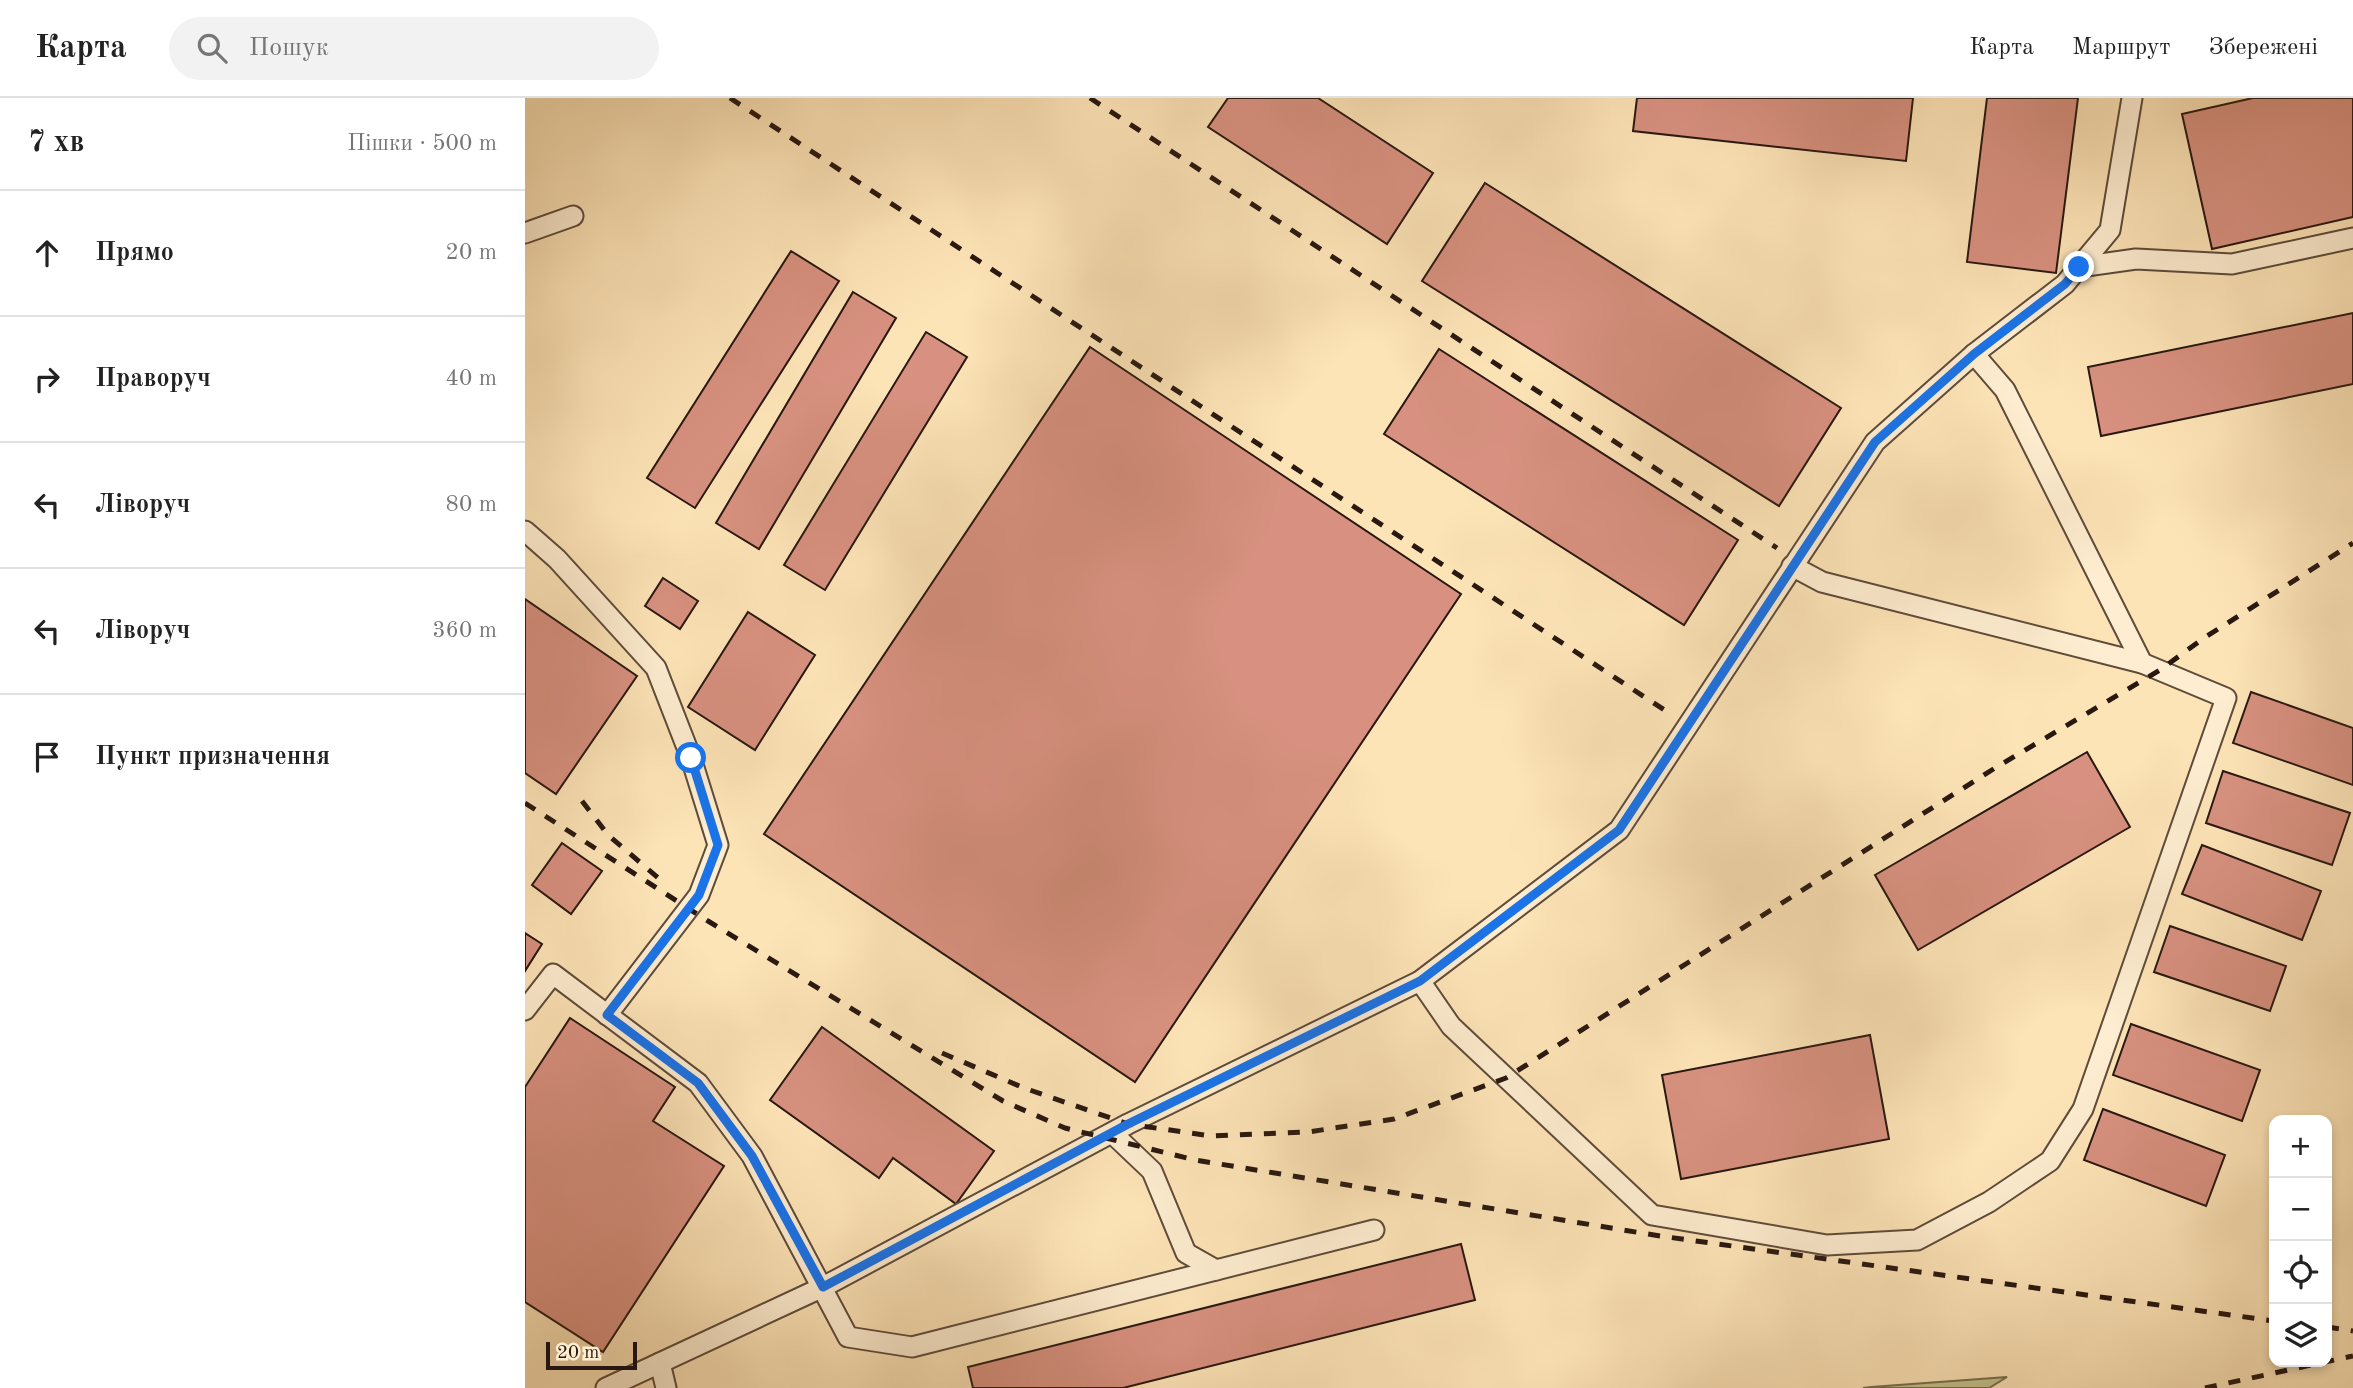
<!DOCTYPE html>
<html lang="uk">
<meta charset="utf-8">
<style>
body{margin:0;font-family:"Old Standard TT",serif;background:#f2f2f2;color:#222}
.controls{position:absolute;right:21px;bottom:21px;display:grid;overflow:hidden;border-radius:14px;box-shadow:0 4px 10px #0003}
.controls button{width:63px;height:63px;display:grid;place-items:center;padding:0;border:0;border-bottom:2px solid #e0e0e0;background:#fff;color:#222;font:35px sans-serif}
.scale{position:absolute;left:21px;bottom:18px;width:91px;box-sizing:border-box;padding-left:7px;border:4px solid #291811;border-top:0;font-size:19px;line-height:24px;white-space:nowrap;color:#291811;-webkit-text-stroke:5px #feedd0;paint-order:stroke}
.stop{position:absolute;width:21px;height:21px;margin:-16px;border:5px solid #1a73e8;border-radius:50%;background:#fff}
.stop.end{background:#1a73e8;border-color:#fff;box-shadow:0 2px 7px #0008}
.list{margin:0;padding:0;list-style:none}
h2{display:flex;justify-content:space-between;align-items:center;height:91px;margin:0;padding:0 28px;font-size:30px}
h2 small{font-size:23px;font-weight:400;color:#767676}
.list li{display:grid;grid-template-columns:46px 1fr auto;gap:21px;align-items:center;box-sizing:border-box;height:126px;padding:0 28px;border-top:2px solid #e0e0e0}
.list b{display:block;font-size:26px;white-space:nowrap}
.list em{font-size:23px;font-style:normal;color:#767676}
.icon{flex:none;width:38px;height:38px;fill:none;stroke:currentColor;stroke-width:2;stroke-linecap:round;stroke-linejoin:round}
.map{position:relative;flex:none;width:1828px;height:1290px;overflow:hidden}
header{display:flex;align-items:center;gap:42px;box-sizing:border-box;height:98px;padding:0 35px;background:#fff;border-bottom:2px solid #e0e0e0}
header strong{font-size:33px}
nav{display:flex;gap:38px;margin-inline-start:auto;font-size:24px}
.search{width:490px;height:63px;background:#f2f2f2;display:flex;align-items:center;gap:18px;box-sizing:border-box;padding:0 24px;border-radius:38px;color:#767676;font-size:26px}
main{display:flex}
aside{flex:1;background:#fff}
.map>svg:first-child{display:block}
.green{fill:#c4c28b;stroke:#766d4e;stroke-width:2}
.building{fill:#d89180;stroke:#291811;stroke-width:2}
.lines{fill:none;stroke-linecap:round;stroke-linejoin:round}
.service-casing{stroke:#5e4b3a;stroke-width:23}
.service{stroke:#feedd0;stroke-width:19}
.rail{stroke:#291811;stroke-width:5;stroke-dasharray:12 12;stroke-linecap:butt}
.route{stroke:#1a73e8;stroke-width:9}
</style>
<header>
<strong>Карта</strong>
<div class="search"><svg class="icon" aria-label="search" viewBox="0 0 24 24"><circle cx="10" cy="10" r="6"/><path d="M15 15l6 6"/></svg>Пошук</div>
<nav><a>Карта</a><a>Маршрут</a><a>Збережені</a></nav>
</header>
<main>
<aside>
<h2>7 хв<small>Пішки · 500 m</small></h2>
<ul class="list">
<li><svg class="icon" aria-label="ahead" viewBox="0 0 24 24"><path d="M12 20V5M6 11l6-6 6 6"/></svg><div><b>Прямо</b></div><em>20 m</em></li>
<li><svg class="icon" aria-label="right" viewBox="0 0 24 24"><path d="M7 20v-9h11M14 6l5 5-5 5"/></svg><div><b>Праворуч</b></div><em>40 m</em></li>
<li><svg class="icon" aria-label="left" viewBox="0 0 24 24"><path d="M17 20v-9H6M10 6l-5 5 5 5"/></svg><div><b>Ліворуч</b></div><em>80 m</em></li>
<li><svg class="icon" aria-label="left" viewBox="0 0 24 24"><path d="M17 20v-9H6M10 6l-5 5 5 5"/></svg><div><b>Ліворуч</b></div><em>360 m</em></li>
<li><svg class="icon" aria-label="arrive" viewBox="0 0 24 24"><path d="M6 21V4h12l-3 4 3 4H6"/></svg><div><b>Пункт призначення</b></div></li>
</ul>
</aside>
<div class="map">
<svg width="1828" height="1290" viewBox="0 0 1828 1290">
<rect width="100%" height="100%" fill="#fde4b7"/>
<filter id="stains"><feTurbulence type="fractalNoise" baseFrequency=".00286" numOctaves="4"/><feColorMatrix values="0 0 0 0 .2 0 0 0 0 .09 0 0 0 0 .02 0 0 0 .5 -.17"/></filter>
<radialGradient id="worn" r=".72"><stop offset=".6" stop-color="#630" stop-opacity="0"/><stop offset="1" stop-color="#630" stop-opacity=".3"/></radialGradient>
<polygon class="green" points="1482,1279 1464,1290 1338,1290 1346,1289"/>
<g class="building">
<polygon points="703,0 793,0 908,75 862,146 683,29"/>
<polygon points="1112,0 1388,0 1381,63 1108,33"/>
<polygon points="1462,0 1553,0 1531,175 1442,164"/>
<polygon points="1728,0 1828,0 1828,119 1687,151 1657,16"/>
<polygon points="960,85 1316,310 1254,408 897,183"/>
<polygon points="266,153 314,183 170,410 122,380"/>
<polygon points="328,194 371,220 234,451 191,425"/>
<polygon points="1828,215 1828,286 1576,338 1563,269"/>
<polygon points="401,234 442,259 300,492 259,467"/>
<polygon points="565,249 936,496 610,984 239,736"/>
<polygon points="914,251 1213,442 1159,527 859,336"/>
<polygon points="138,480 173,503 155,531 120,508"/>
<polygon points="0,501 112,578 31,696 0,675"/>
<polygon points="223,514 290,557 230,652 163,609"/>
<polygon points="1726,594 1828,630 1828,687 1708,645"/>
<polygon points="1562,654 1605,729 1393,852 1350,777"/>
<polygon points="1698,673 1825,715 1807,767 1681,725"/>
<polygon points="37,745 77,773 46,816 7,787"/>
<polygon points="1677,747 1796,793 1777,842 1657,796"/>
<polygon points="1645,828 1761,868 1745,913 1629,874"/>
<polygon points="0,835 17,846 0,873"/>
<polygon points="45,920 150,989 128,1023 199,1068 78,1254 0,1204 0,989"/>
<polygon points="1606,926 1735,972 1717,1023 1588,977"/>
<polygon points="297,929 469,1053 431,1106 368,1060 354,1080 245,1002"/>
<polygon points="1345,937 1364,1041 1156,1081 1137,977"/>
<polygon points="1578,1011 1700,1057 1681,1108 1559,1062"/>
<polygon points="936,1146 950,1202 598,1290 448,1290 443,1269"/>
</g>
<g class="lines">
<defs>
<g id="service">
<polyline points="0,135 48,118"/>
<polyline points="1554,169 1611,161 1707,166 1828,140"/>
<polyline points="0,433 32,461 131,570 166,660 193,747 174,797 82,917"/>
<polyline points="1267,468 1297,484 1617,565"/>
<polyline points="895,883 926,928 1127,1117 1302,1147 1392,1142 1464,1104 1525,1063 1558,1011 1701,600 1617,565 1480,292 1449,256"/>
<polyline points="0,912 28,876 173,985 227,1058 323,1239 387,1249 849,1132"/>
<polyline points="587,1035 627,1073 661,1155 691,1172"/>
<polyline points="135,1265 141,1290"/>
<polyline points="81,1290 298,1189 603,1026 895,883 1094,732 1350,344 1449,256 1540,186 1585,132 1607,0"/>
</g>
</defs>
<use href="#service" class="service-casing"/>
<use href="#service" class="service"/>
<g class="rail">
<polyline points="205,0 1144,615"/>
<polyline points="565,0 1252,450"/>
<polyline points="57,703 83,737 138,784"/>
<polyline points="0,705 183,823 478,1003 540,1030 670,1062 1135,1138 1749,1223"/>
<polyline points="417,955 499,990 603,1026 686,1038 783,1034 869,1021 981,980 1470,670 1635,572 1679,540 1828,445"/>
<polyline points="1802,1229 1828,1233"/>
<polyline points="1680,1290 1828,1258"/>
</g>
</g>
<g class="lines">
<polyline class="route" points="166,660 193,747 174,797 82,917 173,985 227,1058 298,1189 603,1026 895,883 1094,732 1350,344 1449,256 1540,186 1554,169"/>
</g>
<rect width="100%" height="100%" filter="url(#stains)"/>
<rect width="100%" height="100%" fill="url(#worn)"/>
</svg>
<div class="controls">
<button>+</button>
<button>−</button>
<button><svg class="icon" aria-label="locate" viewBox="0 0 24 24"><circle cx="12" cy="12" r="6"/><path d="M12 2v4M12 18v4M2 12h4M18 12h4"/></svg></button>
<button><svg class="icon" aria-label="layers" viewBox="0 0 24 24"><path d="M12 4l9 5-9 5-9-5zM3 14l9 5 9-5"/></svg></button>
</div>
<div class="scale">20 m</div>
<div class="stop" style="left:166px;top:660px"></div>
<div class="stop end" style="left:1554px;top:169px"></div>
</div>
</main>
